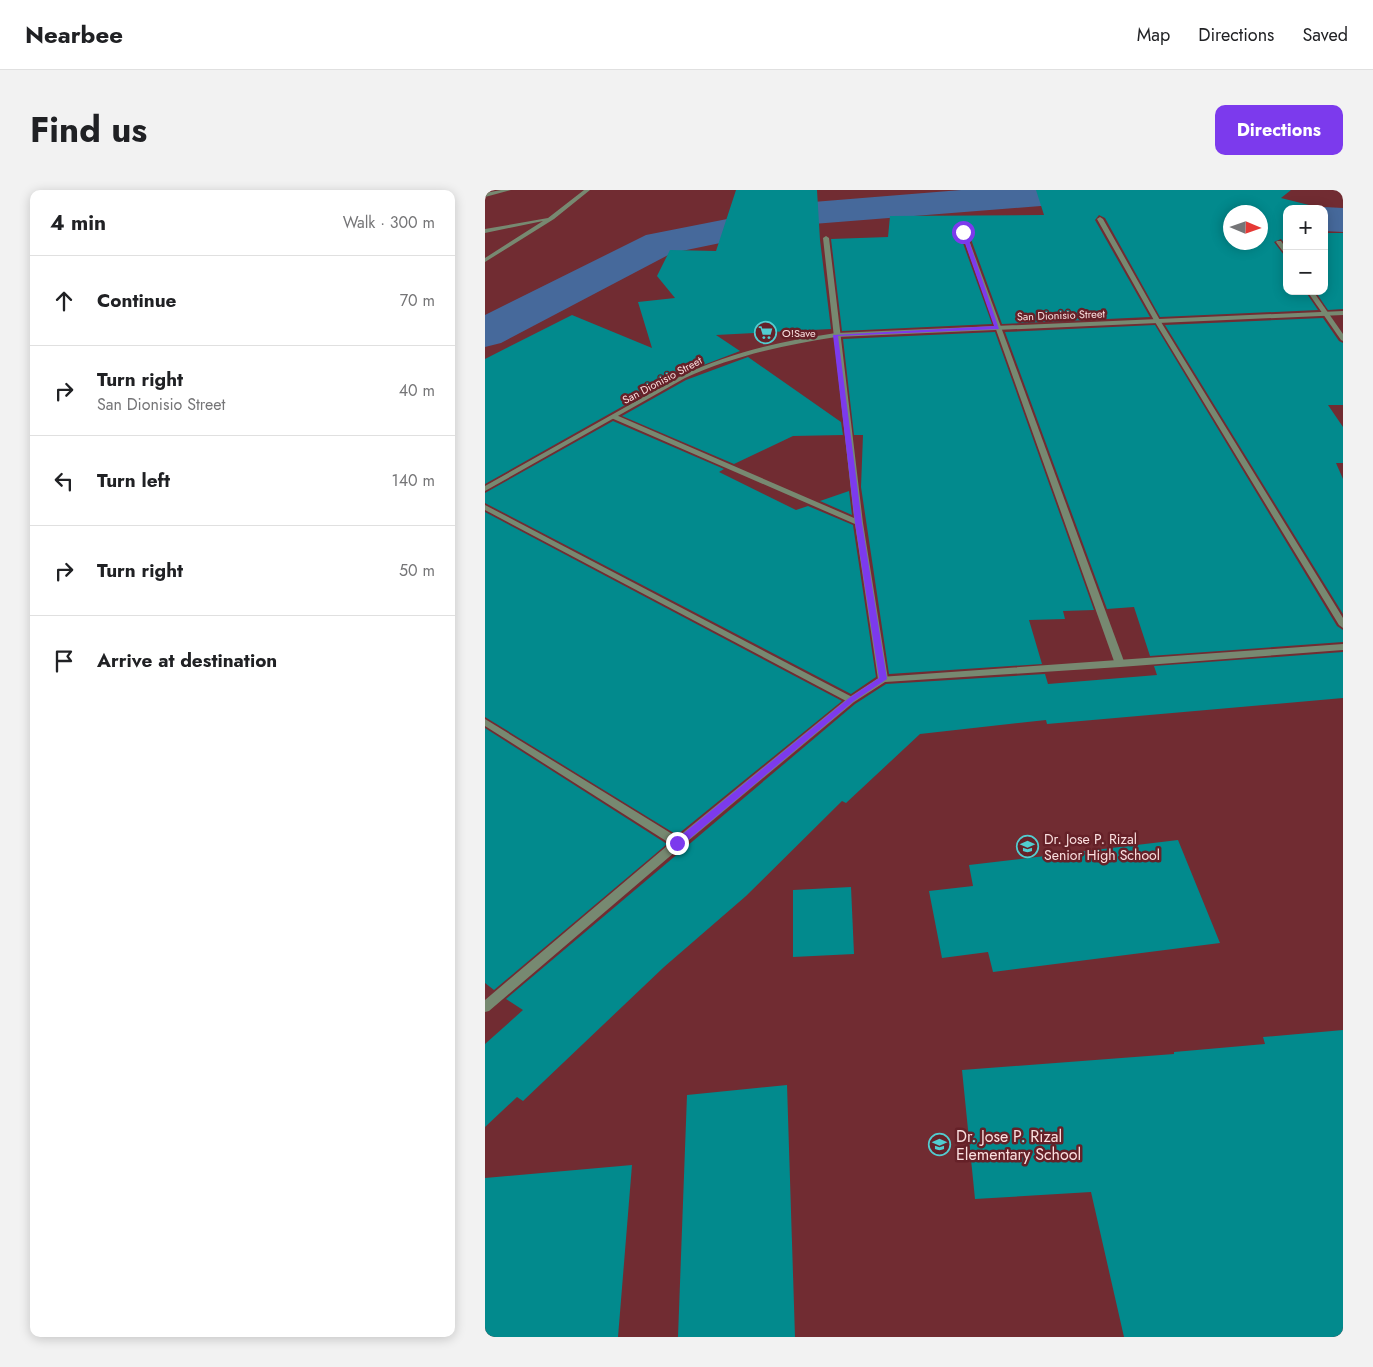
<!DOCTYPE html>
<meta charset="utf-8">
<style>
body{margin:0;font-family:Jost,sans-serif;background:#f2f2f2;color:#202124}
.controls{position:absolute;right:15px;top:15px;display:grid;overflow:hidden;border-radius:10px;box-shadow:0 2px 12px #0003}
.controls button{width:45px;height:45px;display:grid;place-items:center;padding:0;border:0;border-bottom:1px solid #e0e0e0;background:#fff;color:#202124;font:25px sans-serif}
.compass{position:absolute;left:738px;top:15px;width:45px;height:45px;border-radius:50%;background:#fff;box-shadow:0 2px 12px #0003;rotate:92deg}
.stop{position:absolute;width:15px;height:15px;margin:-11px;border:4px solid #7c3aed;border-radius:50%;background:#fff}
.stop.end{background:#7c3aed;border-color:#fff;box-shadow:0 1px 5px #0008}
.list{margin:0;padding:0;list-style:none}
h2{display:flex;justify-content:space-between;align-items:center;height:65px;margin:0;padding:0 20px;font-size:21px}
h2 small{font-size:16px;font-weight:400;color:#757577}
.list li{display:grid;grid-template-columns:32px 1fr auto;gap:15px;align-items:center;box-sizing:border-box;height:90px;padding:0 20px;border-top:1px solid #e0e0e0}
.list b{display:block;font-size:19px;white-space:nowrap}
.list p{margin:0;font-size:16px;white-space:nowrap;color:#757577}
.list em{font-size:16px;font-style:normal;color:#757577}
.icon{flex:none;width:28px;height:28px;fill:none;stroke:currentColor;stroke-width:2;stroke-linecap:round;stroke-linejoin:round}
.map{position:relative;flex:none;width:858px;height:1147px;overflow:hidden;border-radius:10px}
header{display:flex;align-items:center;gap:30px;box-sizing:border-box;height:70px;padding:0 25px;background:#fff;border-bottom:1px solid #e0e0e0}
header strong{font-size:24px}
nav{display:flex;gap:28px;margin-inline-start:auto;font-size:18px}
.intro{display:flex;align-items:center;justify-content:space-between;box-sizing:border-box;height:120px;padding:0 30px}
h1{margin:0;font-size:35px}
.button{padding:12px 22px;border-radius:10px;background:#7c3aed;color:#fff;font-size:18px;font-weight:700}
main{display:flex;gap:30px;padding:0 30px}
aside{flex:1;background:#fff;border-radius:10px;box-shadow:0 2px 12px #0003}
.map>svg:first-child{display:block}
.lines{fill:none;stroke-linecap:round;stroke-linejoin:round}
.river{fill:#46699b;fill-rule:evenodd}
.building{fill:#028a8d;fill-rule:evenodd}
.service{fill:#778971;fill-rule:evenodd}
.minor{fill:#778971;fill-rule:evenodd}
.tertiary{fill:#778971;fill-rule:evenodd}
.route{fill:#7c3aed}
.labels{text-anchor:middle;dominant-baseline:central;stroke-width:5;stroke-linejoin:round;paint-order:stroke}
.far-street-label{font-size:11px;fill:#fbe0e0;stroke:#652128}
.far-poi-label{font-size:11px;fill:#fbe0e0;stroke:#652128;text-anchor:start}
.poi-label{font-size:14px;fill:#fbe0e0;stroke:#652128;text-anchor:start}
.near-poi-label{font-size:16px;fill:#fbe0e0;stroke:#652128;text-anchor:start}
</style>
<header>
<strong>Nearbee</strong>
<nav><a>Map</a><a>Directions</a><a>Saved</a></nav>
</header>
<div class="intro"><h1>Find us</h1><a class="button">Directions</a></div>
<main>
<aside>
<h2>4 min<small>Walk · 300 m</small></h2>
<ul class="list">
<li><svg class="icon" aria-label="ahead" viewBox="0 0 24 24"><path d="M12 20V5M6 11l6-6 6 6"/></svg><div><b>Continue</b></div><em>70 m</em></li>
<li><svg class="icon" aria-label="right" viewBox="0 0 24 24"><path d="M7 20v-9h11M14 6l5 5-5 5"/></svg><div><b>Turn right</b><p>San Dionisio Street</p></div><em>40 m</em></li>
<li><svg class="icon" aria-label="left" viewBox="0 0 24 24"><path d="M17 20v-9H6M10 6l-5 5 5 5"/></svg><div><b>Turn left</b></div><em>140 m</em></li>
<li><svg class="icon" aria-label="right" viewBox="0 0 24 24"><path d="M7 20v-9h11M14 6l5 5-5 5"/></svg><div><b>Turn right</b></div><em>50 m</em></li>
<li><svg class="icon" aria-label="arrive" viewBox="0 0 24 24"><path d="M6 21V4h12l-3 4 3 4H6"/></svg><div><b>Arrive at destination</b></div></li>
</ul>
</aside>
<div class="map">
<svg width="858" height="1147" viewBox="0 0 858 1147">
<rect width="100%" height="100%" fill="#712c32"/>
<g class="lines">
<g class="river">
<polygon points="476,0 636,0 631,8 618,11 328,34 187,63 16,153 0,157 0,125 161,45 328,12"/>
<polygon points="839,17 858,18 858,42 839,41 839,19 834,19"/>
</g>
</g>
<g class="building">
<polygon points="251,0 332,0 335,50 346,139 231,145 255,161 195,184 0,294 0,169 87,125 167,158 153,112 190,108 172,86 185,60 231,61"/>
<path d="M551,0H806L796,8L832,17L830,19H802V41L799,43H802V56L796,49L789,52L802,69V101H820L833,120L675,127L620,28L614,25L610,30L665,127L517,134L483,41L476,39L474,42L507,134L357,141L346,49L403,47L405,26L559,25ZM746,22H776V52H746Z"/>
<polygon points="839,43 858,43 858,119 843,120 830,101 839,101"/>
<polygon points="838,128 854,151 858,153 858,215 843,215 858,237 858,273 851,273 858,289 858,424 680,135"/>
<polygon points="670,135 852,436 858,440 858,452 665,466 649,417 622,419 520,142"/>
<polygon points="510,142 609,420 578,421 580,429 544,430 557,474 404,484 376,297 378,245 369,245 358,149"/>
<polygon points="263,167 356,232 358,245 308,246 249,274 137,226 201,190"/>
<polygon points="128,231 239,279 234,282 311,320 323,316 368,335 391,487 366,504 0,313 0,303"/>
<polygon points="364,301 367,325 335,311"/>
<polygon points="0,322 357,511 192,645 0,527"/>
<polygon points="858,462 858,508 562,534 561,530 435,544 361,613 357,611 261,706 179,777 38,911 32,907 0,937 0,854 38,820 21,809 370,514 401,494 560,484 563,494 672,485 669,476"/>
<polygon points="0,538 182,654 9,800 0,793"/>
<polygon points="693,650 735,753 508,782 503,762 457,768 444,701 488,696 484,675"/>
<polygon points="366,697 369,764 308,767 308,700"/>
<polygon points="858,840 858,1147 639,1147 606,1002 490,1009 477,880 689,864 689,862 780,854 778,847"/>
<polygon points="302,895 310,1147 193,1147 202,905"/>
<polygon points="147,975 133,1147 0,1147 0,988"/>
</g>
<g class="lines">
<g class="service">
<polygon points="615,27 618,29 676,132 858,428 858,438 854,435 670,132 612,29"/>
<polygon points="476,41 481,42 640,474 638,476 632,476 630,474"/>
<polygon points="341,46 344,48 378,333 403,489 398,492 393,489 370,334 124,227 131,225 369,328 338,48"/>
<polygon points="0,315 369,508 371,510 366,513 363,512 0,320"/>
<polygon points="0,529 197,650 198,653 197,656 189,656 0,536"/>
</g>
<g class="minor">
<polygon points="99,0 105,0 69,29 0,72 0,68 58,31 0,43 0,39 63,28"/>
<polygon points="792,51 796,51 802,60 802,67 791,52"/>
<polygon points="822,101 828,101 858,144 858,151 856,150"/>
<polygon points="858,454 858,460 635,477 400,492 369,512 197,656 4,821 0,822 0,810 189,650 363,508 395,487"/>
</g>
<g class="tertiary">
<polygon points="16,0 26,0 0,7 0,3"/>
<path d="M858,121V125L351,147C299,155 248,166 200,188L0,301V296L196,186C245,162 297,151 351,143Z"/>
</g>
</g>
<polygon class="route" points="478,40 481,42 514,139 353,146 377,333 402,489 369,511 196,656 189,656 189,651 364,508 394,488 370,333 348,145 509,136 476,42"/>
<defs>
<symbol id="supermarket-ring" viewBox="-11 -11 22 22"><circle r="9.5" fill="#652128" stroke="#52cdd0" stroke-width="1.5"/><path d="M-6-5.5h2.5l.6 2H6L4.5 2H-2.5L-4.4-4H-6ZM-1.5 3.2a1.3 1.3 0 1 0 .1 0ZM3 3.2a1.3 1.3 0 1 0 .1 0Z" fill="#52cdd0"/></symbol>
<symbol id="school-ring" viewBox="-11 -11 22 22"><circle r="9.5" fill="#652128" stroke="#52cdd0" stroke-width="1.5"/><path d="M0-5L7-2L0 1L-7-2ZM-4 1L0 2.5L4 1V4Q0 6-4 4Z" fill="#52cdd0"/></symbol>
</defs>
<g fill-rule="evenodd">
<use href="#supermarket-ring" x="268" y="130" width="25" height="25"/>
<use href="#school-ring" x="530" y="644" width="25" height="25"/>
<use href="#school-ring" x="442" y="942" width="25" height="25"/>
</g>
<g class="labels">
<g class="far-street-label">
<text transform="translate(576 125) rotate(-2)">San Dionisio Street</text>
<text transform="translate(177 190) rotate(-28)">San Dionisio Street</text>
</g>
<g class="far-poi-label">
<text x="297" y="143">O!Save</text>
</g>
<g class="poi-label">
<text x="559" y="649">Dr. Jose P. Rizal<tspan x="559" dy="16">Senior High School</tspan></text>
</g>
<g class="near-poi-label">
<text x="471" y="946">Dr. Jose P. Rizal<tspan x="471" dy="18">Elementary School</tspan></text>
</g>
</g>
</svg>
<div class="controls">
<button>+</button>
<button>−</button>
</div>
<svg class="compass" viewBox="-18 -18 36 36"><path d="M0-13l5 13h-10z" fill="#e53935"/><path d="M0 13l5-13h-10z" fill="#757577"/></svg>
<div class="stop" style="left:478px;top:42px"></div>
<div class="stop end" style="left:192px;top:653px"></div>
</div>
</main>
